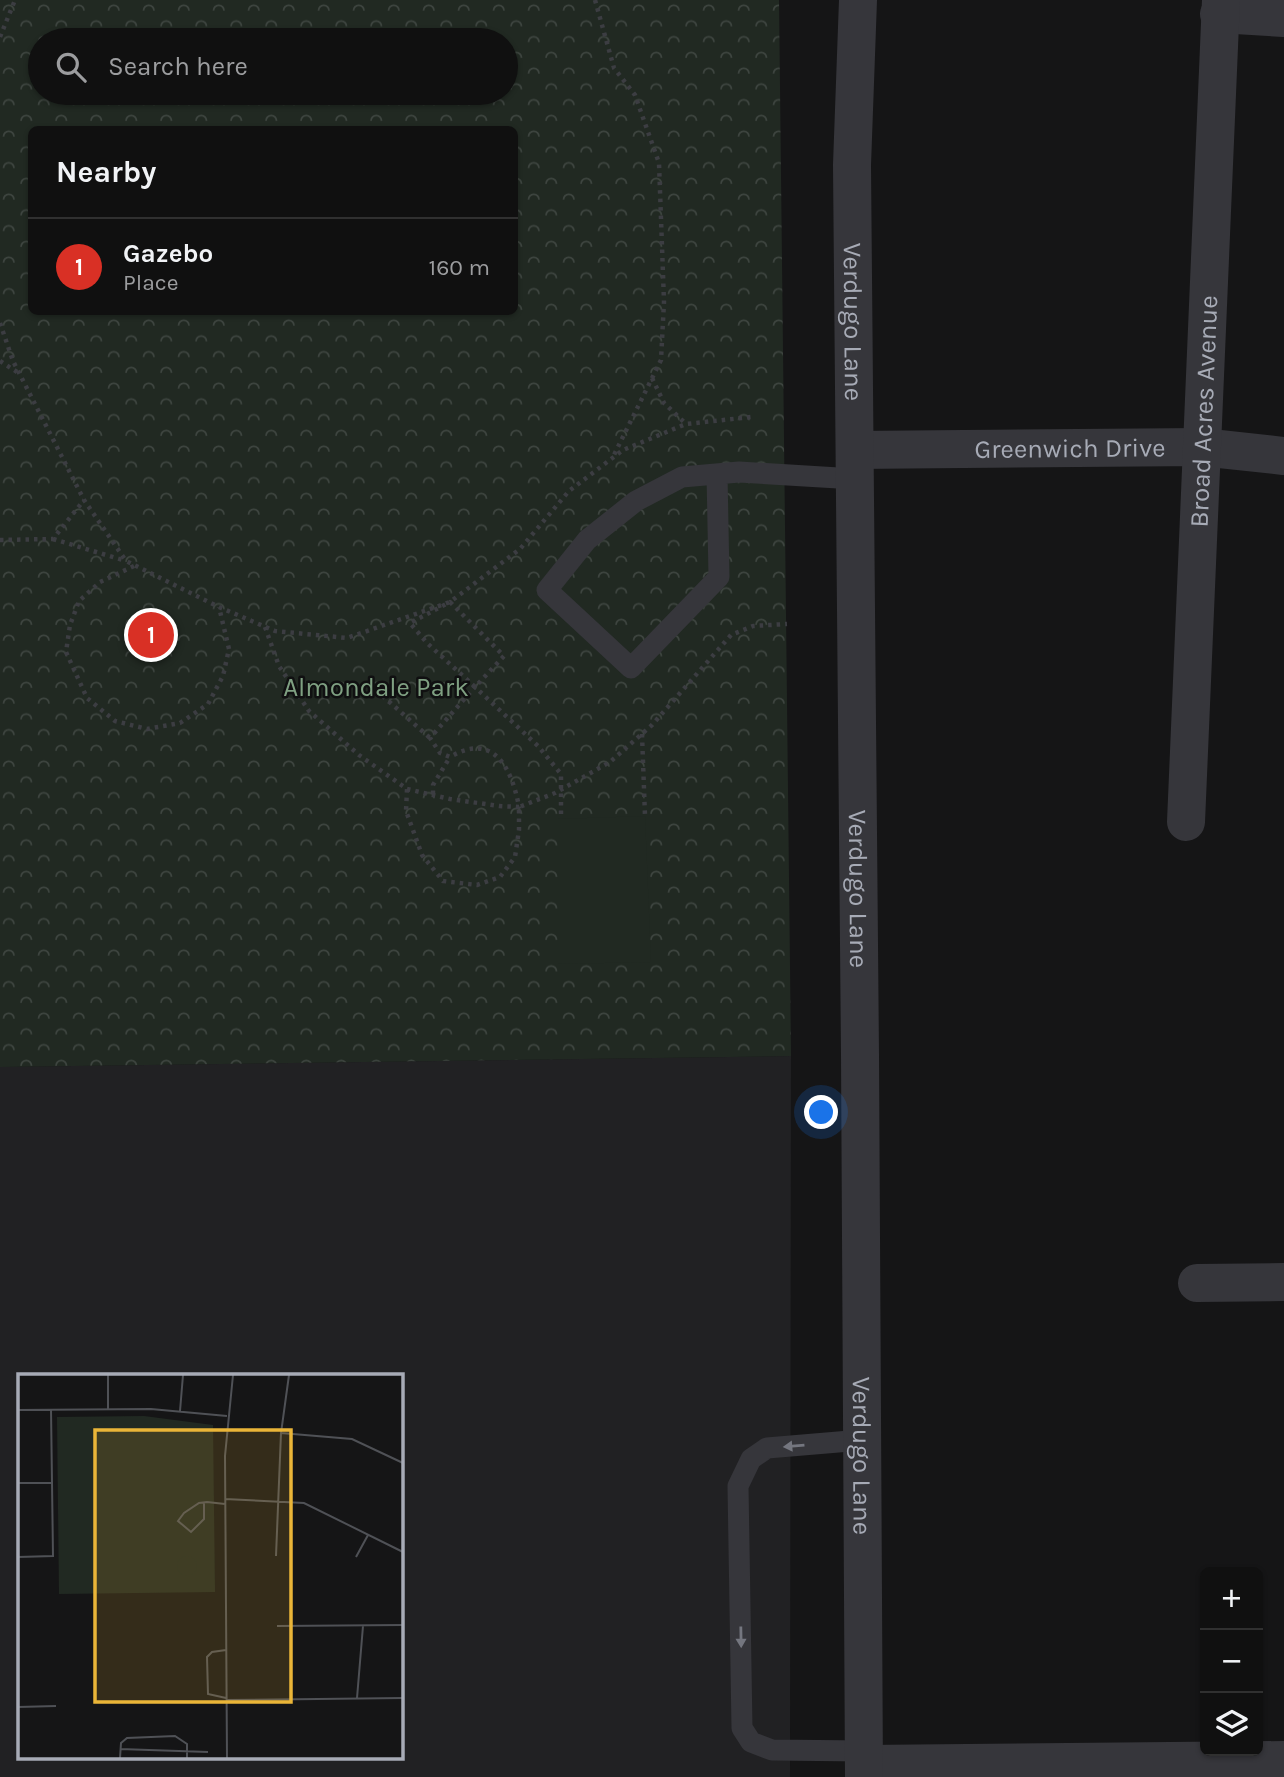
<!DOCTYPE html>
<meta charset="utf-8">
<style>
body{margin:0;font-family:Karla,sans-serif;background:#1e1e1e;color:#f1f3f6}
.controls{position:absolute;right:21px;bottom:21px;display:grid;overflow:hidden;border-radius:10px;box-shadow:0 2px 5px #0004}
.controls button{width:63px;height:63px;display:grid;place-items:center;padding:0;border:0;border-bottom:2px solid #303030;background:#101010;color:#f1f3f6;font:35px sans-serif}
.you{position:absolute;left:822px;top:1113px;width:24px;height:24px;margin:-18px;border:5px solid #fff;border-radius:50%;background:#1a73e8;box-shadow:0 0 0 10px #1a73e833}
.badge{display:grid;place-items:center;width:46px;height:46px;border-radius:50%;background:#d93025;color:#fff;font-size:23px;font-weight:700}
.pin{position:absolute;translate:-50% -50%;border:4px solid #fff;box-shadow:0 2px 7px #0006}
.list{margin:0;padding:0;list-style:none}
h2{display:flex;justify-content:space-between;align-items:center;height:91px;margin:0;padding:0 28px;font-size:30px}
h2 small{font-size:23px;font-weight:400;color:#9c9d9f}
.list li{display:grid;grid-template-columns:46px 1fr auto;gap:21px;align-items:center;box-sizing:border-box;height:98px;padding:0 28px;border-top:2px solid #303030}
.list b{display:block;font-size:26px;white-space:nowrap}
.list p{margin:0;font-size:23px;white-space:nowrap;color:#9c9d9f}
.list em{font-size:23px;font-style:normal;color:#9c9d9f}
.icon{flex:none;width:38px;height:38px;fill:none;stroke:currentColor;stroke-width:2;stroke-linecap:round;stroke-linejoin:round}
.map{position:relative;flex:none;width:1284px;height:1777px;overflow:hidden}
.search{position:absolute;background:#101010;box-shadow:0 2px 5px #0004;left:28px;top:28px;width:490px;height:77px;display:flex;align-items:center;gap:18px;box-sizing:border-box;padding:0 24px;border-radius:38px;color:#9c9d9f;font-size:26px}
.panel{position:absolute;background:#101010;box-shadow:0 2px 5px #0004;left:28px;top:126px;width:490px;height:189px;border-radius:10px}
.map>svg:first-child{display:block}
.built{fill:#212123;fill-rule:evenodd}
.forest{fill:url(#forest-crowns);fill-rule:evenodd}
.pitch{fill:#212922}
.lines{fill:none;stroke-linecap:round;stroke-linejoin:round}
.path{stroke:#3c3d42;stroke-width:4.5;stroke-dasharray:3.5 5;stroke-linecap:butt}
.service{stroke:#36363b;stroke-width:21}
.minor{stroke:#36363b;stroke-width:38}
.tertiary{stroke:#36363b;stroke-width:38}
.oneway{fill:#74767f}
.labels{text-anchor:middle;dominant-baseline:central;stroke-width:5;stroke-linejoin:round;paint-order:stroke}
.street-label{font-size:26px;fill:#a7abb6;stroke:#101011}
.park-label{font-size:26px;fill:#7fa082;stroke:#101011}
.inset-road{fill:none;stroke:#4f5156;stroke-width:2}
.view{fill:#eab538;fill-opacity:0.15;stroke:#eab538;stroke-width:3.5}
.inset-edge{fill:none;stroke:#a7abb6;stroke-width:3.5}
</style>
<div class="map">
<svg width="1284" height="1777" viewBox="0 0 1284 1777">
<defs>
<pattern id="forest-crowns" width="20" height="18" patternUnits="userSpaceOnUse" patternTransform="scale(1.75)"><rect width="20" height="18" fill="#212922"/><path d="M2 6a3 3 0 1 1 6 0M12 15a3 3 0 1 1 6 0" fill="none" stroke="#3e4540"/></pattern>
</defs>
<rect width="100%" height="100%" fill="#151516"/>
<path class="built" d="M791,1056L790,1777H0V1067ZM19,1376H401V1758H19Z"/>
<path class="forest" d="M0,0H779L791,1056L0,1067ZM40,40H506V93H40ZM32,130H514V312H32Z"/>
<polygon class="pitch" points="645,816 651,962 558,964 558,819"/>
<g class="lines">
<g class="path">
<polyline points="595,0 614,68 635,95 659,163 664,302 661,360 613,457"/>
<polyline points="0,37 15,0"/>
<polyline points="0,323 13,361 84,500 126,561 219,607 275,631 347,638 450,602 520,549 569,491 623,450 686,424 751,417"/>
<polyline points="0,361 17,372"/>
<polyline points="652,378 664,403 686,424"/>
<polyline points="53,539 126,561"/>
<polyline points="0,540 53,539 84,500"/>
<polyline points="134,566 100,582 79,601 70,625 66,652 87,698 115,721 147,729 180,723 208,704 223,676 229,649 219,607"/>
<polygon points="450,602 504,656 475,687 427,643 410,623"/>
<polyline points="265,627 279,666 309,711 359,755 407,789 406,811 422,855 443,881 477,885 500,877 515,857 519,830 519,807 555,793 610,762 652,725 731,635 753,626 787,624"/>
<polyline points="376,690 430,738"/>
<polyline points="642,734 645,816"/>
<path d="M407,789L450,799L499,806L519,807C512,769 494,731 450,757L440,753L430,738L475,687L538,746L561,774V817"/>
<polyline points="433,794 433,785 450,757"/>
</g>
<g class="service">
<polyline points="717,474 719,577 631,668 547,590 587,540 636,501 682,477 739,472 855,479"/>
<polyline points="862,1440 767,1448 751,1459 738,1486 742,1728 751,1742 772,1750 864,1751"/>
</g>
<g class="minor">
<polyline points="1219,14 1284,18"/>
<path id="s1" d="M855,450L1201,447L1284,456"/>
<path id="s2" d="M1186,822L1221,0"/>
<polyline points="1197,1283 1284,1282"/>
<polyline points="864,1764 1284,1760"/>
</g>
<path class="tertiary" id="s3" d="M858,0L852,165L860,1055L864,1777"/>
</g>
<defs><path id="oneway-solid" d="M-6-.8H1V-3.2L6.5 0L1 3.2V.8H-6Z" transform="scale(1.75)"/></defs>
<g class="oneway">
<use href="#oneway-solid" transform="translate(794 1446) rotate(175)"/>
<use href="#oneway-solid" transform="translate(741 1637) rotate(89)"/>
</g>
<g class="labels">
<g class="street-label">
<text stroke="none"><textPath href="#s3" startOffset="322">Verdugo Lane</textPath></text>
<text stroke="none"><textPath href="#s2" startOffset="411">Broad Acres Avenue</textPath></text>
<text stroke="none"><textPath href="#s1" startOffset="215">Greenwich Drive</textPath></text>
<text stroke="none"><textPath href="#s3" startOffset="889">Verdugo Lane</textPath></text>
<text stroke="none"><textPath href="#s3" startOffset="1456">Verdugo Lane</textPath></text>
</g>
<g class="park-label">
<text x="376" y="687">Almondale Park</text>
</g>
</g>
<g transform="translate(18 1374)">
<rect width="385" height="385" fill="#151516"/>
<path d="M126,42L195,51L197,218L41,220L39,43Z" fill="#212922"/>
<path d="M159 192a10 10 0 1 1 20 0a10 10 0 1 1-20 0Z" fill="#212922"/>
<path class="inset-road" d="M90,1V35M0,36L133,35L209,42M162,37L165,1M263,59L334,65L385,89M0,109H34M207,125L286,129L385,178M186,129V145L173,158L160,147L166,139L181,129L189,128L207,130M258,182L263,59L271,1M0,183L35,182L33,35M338,183L350,161M259,252L385,251M208,276L194,278L189,283L190,320L208,324M339,324L345,252M208,326L385,324M0,333L38,332M102,375L190,378M102,384L103,369L109,364L157,362L169,370V384M209,384L207,82L215,1"/>
<path class="view" d="M77,56H273V328H77Z"/>
<rect width="385" height="385" class="inset-edge"/>
</g>
</svg>
<div class="controls">
<button>+</button>
<button>−</button>
<button><svg class="icon" aria-label="layers" viewBox="0 0 24 24"><path d="M12 4l9 5-9 5-9-5zM3 14l9 5 9-5"/></svg></button>
</div>
<div class="you"></div>
<div class="pin badge" style="left:151px;top:635px">1</div>
<div class="search"><svg class="icon" aria-label="search" viewBox="0 0 24 24"><circle cx="10" cy="10" r="6"/><path d="M15 15l6 6"/></svg>Search here</div>
<section class="panel">
<h2>Nearby<small></small></h2>
<ul class="list">
<li><span class="badge">1</span><div><b>Gazebo</b><p>Place</p></div><em>160 m</em></li>
</ul>
</section>
</div>
